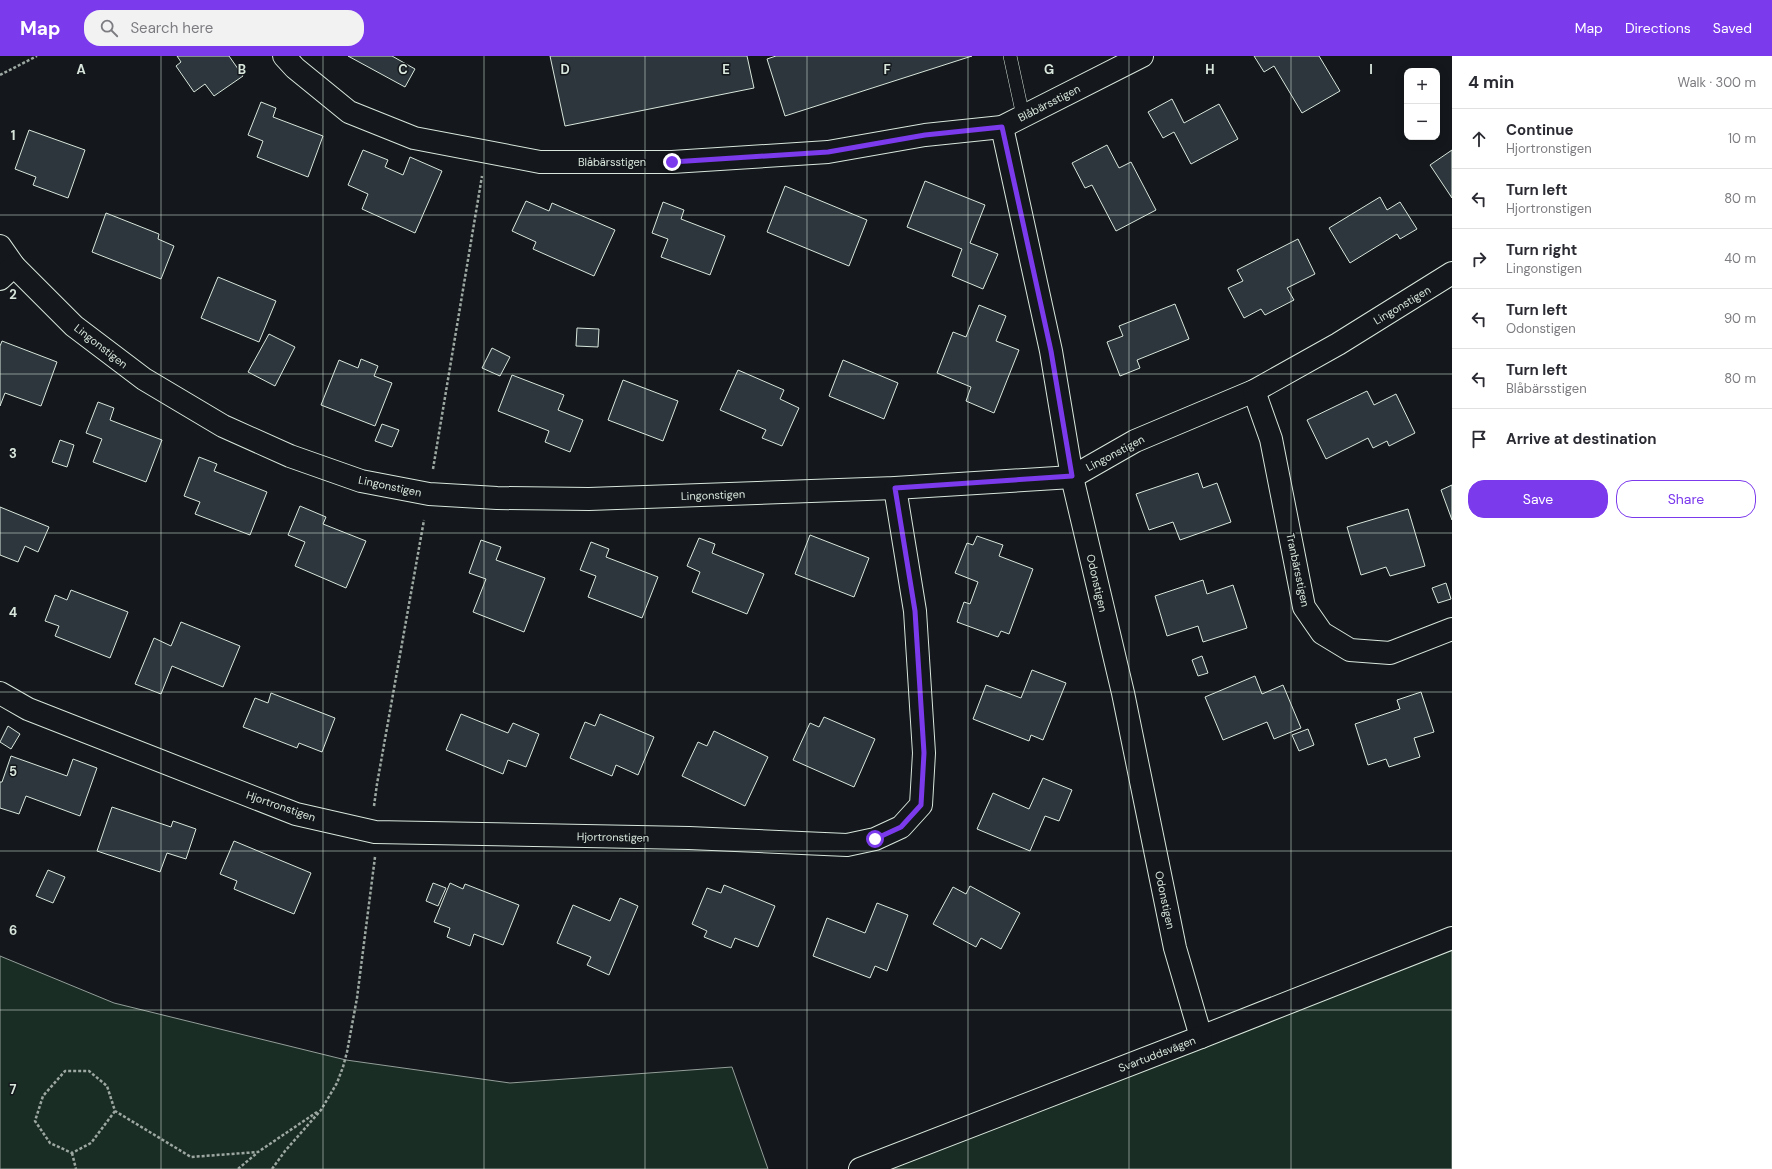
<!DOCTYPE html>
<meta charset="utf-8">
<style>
body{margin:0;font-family:"DM Sans",sans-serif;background:#f2f2f3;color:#2b2b33}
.controls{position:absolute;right:12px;top:12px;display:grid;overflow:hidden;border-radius:8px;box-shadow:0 2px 10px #0003}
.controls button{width:36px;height:36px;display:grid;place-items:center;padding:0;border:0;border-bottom:1px solid #e1e1e2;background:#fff;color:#2b2b33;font:20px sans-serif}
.stop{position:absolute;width:12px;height:12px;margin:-9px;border:3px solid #7c3aed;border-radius:50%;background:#fff}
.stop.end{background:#7c3aed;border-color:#fff;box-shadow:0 1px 4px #0008}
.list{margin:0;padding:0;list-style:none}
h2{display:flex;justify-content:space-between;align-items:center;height:52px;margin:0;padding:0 16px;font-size:17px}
h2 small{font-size:13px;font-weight:400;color:#7c7c81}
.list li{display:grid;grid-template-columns:26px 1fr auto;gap:12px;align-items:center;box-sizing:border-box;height:60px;padding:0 16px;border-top:1px solid #e1e1e2}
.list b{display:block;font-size:15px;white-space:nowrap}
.list p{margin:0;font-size:13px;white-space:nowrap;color:#7c7c81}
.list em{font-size:13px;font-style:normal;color:#7c7c81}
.actions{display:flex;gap:8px;padding:12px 16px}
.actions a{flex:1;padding:9px 0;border:1px solid #7c3aed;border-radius:16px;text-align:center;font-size:14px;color:#7c3aed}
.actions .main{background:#7c3aed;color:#fff}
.icon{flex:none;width:22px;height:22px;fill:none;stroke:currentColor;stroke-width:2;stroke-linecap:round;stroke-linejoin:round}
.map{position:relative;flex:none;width:1452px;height:1113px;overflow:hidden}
header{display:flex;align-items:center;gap:24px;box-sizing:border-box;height:56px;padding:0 20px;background:#7c3aed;color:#fff}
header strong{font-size:19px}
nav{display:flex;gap:22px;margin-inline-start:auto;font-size:14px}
.search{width:280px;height:36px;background:#f2f2f3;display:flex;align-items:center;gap:10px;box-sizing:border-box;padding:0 14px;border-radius:16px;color:#7c7c81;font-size:15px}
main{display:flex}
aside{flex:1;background:#fff}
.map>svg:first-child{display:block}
.green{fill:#1a2d24;stroke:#939e99}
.building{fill:#2c363c;stroke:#d8e6dc}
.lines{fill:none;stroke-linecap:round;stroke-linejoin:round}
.service-casing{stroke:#d8e6dc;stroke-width:14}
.minor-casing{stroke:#d8e6dc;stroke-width:24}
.tertiary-casing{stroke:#d8e6dc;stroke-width:24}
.path{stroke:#9da8a2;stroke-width:2.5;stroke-dasharray:3 2;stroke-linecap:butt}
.service{stroke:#14181c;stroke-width:13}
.minor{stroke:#14181c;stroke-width:22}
.tertiary{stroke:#14181c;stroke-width:22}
.route{stroke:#7c3aed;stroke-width:5}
.grid{fill:none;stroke:#d8e6dc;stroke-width:1;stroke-opacity:0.55}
.labels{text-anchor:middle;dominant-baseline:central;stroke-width:3;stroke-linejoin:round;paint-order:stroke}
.street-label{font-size:11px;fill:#d8e6dc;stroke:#14181c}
.grid-label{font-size:13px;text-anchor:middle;font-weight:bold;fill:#d8e6dc;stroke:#14181c;stroke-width:3;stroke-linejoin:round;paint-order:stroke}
</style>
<header>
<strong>Map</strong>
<div class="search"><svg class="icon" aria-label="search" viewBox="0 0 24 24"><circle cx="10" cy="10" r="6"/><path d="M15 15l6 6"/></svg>Search here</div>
<nav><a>Map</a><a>Directions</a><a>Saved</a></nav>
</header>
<main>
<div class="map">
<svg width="1452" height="1113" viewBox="0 0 1452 1113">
<rect width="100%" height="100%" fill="#14181c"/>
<g class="green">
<polygon points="1452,884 1452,1113 861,1113"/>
<polygon points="0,900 114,947 346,1004 510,1027 732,1011 768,1113 0,1113"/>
</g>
<g class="building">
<polygon points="177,0 229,0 243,20 214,40 205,28 194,36 176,10 181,6"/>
<polygon points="348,0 392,0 415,13 405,31"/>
<polygon points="550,0 747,0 754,32 565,70"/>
<polygon points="776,0 972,0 785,60 767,3"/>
<polygon points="1254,0 1319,0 1340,35 1302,57 1274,10 1264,16"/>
<polygon points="1172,43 1184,67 1219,48 1238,83 1191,108 1174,76 1163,82 1148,56"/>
<polygon points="261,46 276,52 273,61 323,80 308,121 257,101 263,85 248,79"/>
<polygon points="29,74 85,94 68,142 33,129 36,121 15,113"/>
<polygon points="1107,89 1119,112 1131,106 1156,154 1116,175 1092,129 1085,132 1072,107"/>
<polygon points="363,94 388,104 385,111 403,119 410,101 442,115 415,177 362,153 368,138 348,129"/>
<polygon points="1452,94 1452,142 1430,109"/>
<polygon points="925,125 985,149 970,187 998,198 983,233 952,220 962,193 907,171"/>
<polygon points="785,130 867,164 849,210 767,176"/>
<polygon points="1380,141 1387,154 1400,146 1417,173 1400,183 1397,178 1350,207 1329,172"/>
<polygon points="526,145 549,155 552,147 615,174 594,220 533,193 536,186 512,175"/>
<polygon points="663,146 684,154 681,163 725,180 710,219 661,201 668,183 652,177"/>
<polygon points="106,157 159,178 158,183 174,190 161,223 92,196"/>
<polygon points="1298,183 1315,218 1287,232 1294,244 1265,259 1261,253 1244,262 1228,232 1243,225 1237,214"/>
<polygon points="218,221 276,245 259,286 201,262"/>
<polygon points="1175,248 1189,283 1137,304 1140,312 1120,320 1107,286 1123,280 1119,270"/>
<polygon points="979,249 1006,260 996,285 1019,294 994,357 966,345 971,331 937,317 953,276 966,281"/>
<polygon points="577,272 599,273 598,291 576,290"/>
<polygon points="269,278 295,291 275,330 248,316"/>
<polygon points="2,285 57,306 41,350 5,337 0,350 0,290"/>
<polygon points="492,292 510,301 500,320 482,312"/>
<polygon points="361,303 378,310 374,320 392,327 375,370 321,349 339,304 358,312"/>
<polygon points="843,304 898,327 884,363 829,340"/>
<polygon points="738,314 784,334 780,343 799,352 782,390 762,382 766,374 720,354"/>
<polygon points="512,319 564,339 558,354 583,364 570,396 545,386 549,375 498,355"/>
<polygon points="623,324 678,345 663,385 608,364"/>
<polygon points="1367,335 1374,349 1396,338 1415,377 1389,390 1387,385 1373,392 1368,382 1326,403 1307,364"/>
<polygon points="98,346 114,352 110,364 162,384 146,426 93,406 102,383 86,377"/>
<polygon points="382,368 399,374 392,391 375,385"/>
<polygon points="60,384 74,389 67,411 52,406"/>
<polygon points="199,401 217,408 214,415 267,436 250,479 195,458 200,446 184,440"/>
<polygon points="1198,417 1203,432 1217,427 1231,466 1180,484 1173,466 1149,474 1136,438"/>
<polygon points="1452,429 1452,464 1441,434"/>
<polygon points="300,450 326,461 323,468 366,485 346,532 295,510 305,486 288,479"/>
<polygon points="0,451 49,471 38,496 25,490 18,506 0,499"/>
<polygon points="1408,453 1425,510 1390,520 1386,511 1361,519 1347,471"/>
<polygon points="810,479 869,502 854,541 795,518"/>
<polygon points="977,480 1003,489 999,500 1033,513 1009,578 1001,575 998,581 957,566 964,546 970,548 978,526 955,517 967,487 973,489"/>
<polygon points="699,482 715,488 712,497 764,518 747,558 692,536 700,516 687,510"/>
<polygon points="481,484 501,491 496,504 545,522 524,576 473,556 486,523 469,517"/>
<polygon points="591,486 609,493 606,501 658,521 642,562 588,541 596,520 580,514"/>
<polygon points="1203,524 1207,538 1233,529 1247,572 1203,586 1198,570 1167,580 1155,540"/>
<polygon points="1446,527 1451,543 1438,547 1432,532"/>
<polygon points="71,534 128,556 110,602 55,580 59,570 45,565 55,539 67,544"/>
<polygon points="181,566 240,590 223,631 172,610 161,638 135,628 154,582 171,590"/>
<polygon points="1202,600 1208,617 1198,620 1192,604"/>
<polygon points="1032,614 1066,627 1043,684 1031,679 1029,685 973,663 986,629 1021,642"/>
<polygon points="1255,620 1262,638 1283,629 1301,672 1274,683 1267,666 1223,684 1205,641"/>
<polygon points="1421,636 1434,676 1414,682 1420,701 1389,711 1386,703 1368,709 1355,668 1400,653 1397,644"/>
<polygon points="271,637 335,662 322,696 299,687 297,692 243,671 255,642 268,647"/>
<polygon points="461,658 508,677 513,667 539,678 526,711 508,704 503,718 446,694"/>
<polygon points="600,658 654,681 638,719 616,709 612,720 570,702 585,666 595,670"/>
<polygon points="824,661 875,683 854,731 793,704 810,667 819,671"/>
<polygon points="8,670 20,678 11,693 0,686"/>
<polygon points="1308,673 1314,689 1299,695 1292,679"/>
<polygon points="714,675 768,701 745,750 682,720 698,686 707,690"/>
<polygon points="11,700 67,720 73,703 97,712 80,760 26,740 19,758 0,752 0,726 2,726"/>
<polygon points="1043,722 1072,734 1059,765 1045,760 1030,795 977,773 993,737 1029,753"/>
<polygon points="112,751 171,771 173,765 196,773 186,803 167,797 160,816 97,795"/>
<polygon points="234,785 311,817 294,858 234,833 237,825 220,818"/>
<polygon points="48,814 65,821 53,847 36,840"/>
<polygon points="433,827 446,832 438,850 426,845"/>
<polygon points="450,827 463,833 465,828 519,849 503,889 474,878 470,890 447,881 450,872 434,866"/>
<polygon points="724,829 775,850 758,891 735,882 731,892 704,881 707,875 692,868 707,832 721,837"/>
<polygon points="970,830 1020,857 1001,893 981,882 976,891 933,868 953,831 966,838"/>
<polygon points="620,842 638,850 609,919 587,909 591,901 557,887 573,849 610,865"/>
<polygon points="877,847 908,859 887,915 875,910 870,922 813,900 827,862 865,877"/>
</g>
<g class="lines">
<defs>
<polyline id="service" points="1010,0 1023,60"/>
<g id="minor">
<polyline points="284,0 295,12 349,56 414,82 540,106 672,106 828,96 925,79 1002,71 1142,0"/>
<polyline points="1002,71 1051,295 1072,421 1123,637 1175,892 1201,981 1452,882"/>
<polyline points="0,190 14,210 74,270 144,323 223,370 290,400 361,425 429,438 497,442 589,443 895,432 1072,421 1135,385 1254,335 1338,288 1452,217"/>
<polyline points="0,223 14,210"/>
<polyline points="1254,335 1271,383 1304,551 1322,577 1350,594 1390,597 1452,573"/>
<polyline points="0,637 28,653 296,758 375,776 689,782 847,789 875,783 901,771 921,749 924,697 915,555 895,432"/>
</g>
<polyline id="tertiary" points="860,1113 1201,981"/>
</defs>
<use href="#service" class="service-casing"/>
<use href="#minor" class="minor-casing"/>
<use href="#tertiary" class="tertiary-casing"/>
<g class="path">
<polyline points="0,19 37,0"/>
<polyline points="433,413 482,120"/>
<polyline points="374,750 377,728 424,464"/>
<polyline points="115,1055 91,1087 72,1097 50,1087 35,1065 43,1040 65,1015 89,1015 107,1030 115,1055 191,1101 258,1096 317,1056"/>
<polyline points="72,1097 76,1113"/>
<polyline points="238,1113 257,1097"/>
<polyline points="272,1113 285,1095 321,1054 337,1027 343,1011 347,996 357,942 375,801"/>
</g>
<use href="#service" class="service"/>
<use href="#minor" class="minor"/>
<use href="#tertiary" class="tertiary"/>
</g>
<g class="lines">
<polyline class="route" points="672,106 828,96 925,79 1002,71 1051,295 1072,420 895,432 915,555 924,697 921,749 901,771 875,783"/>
</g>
<path class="grid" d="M161,0V1113M323,0V1113M484,0V1113M645,0V1113M807,0V1113M968,0V1113M1129,0V1113M1291,0V1113M0,159H1452M0,318H1452M0,477H1452M0,636H1452M0,795H1452M0,954H1452"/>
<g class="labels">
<g class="street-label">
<text transform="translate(1049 47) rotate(-27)">Blåbärsstigen</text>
<text x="612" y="106">Blåbärsstigen</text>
<text transform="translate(1402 249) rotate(-31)">Lingonstigen</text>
<text transform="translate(101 290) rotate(38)">Lingonstigen</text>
<text transform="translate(1115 397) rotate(-28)">Lingonstigen</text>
<text transform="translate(390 430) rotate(12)">Lingonstigen</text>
<text transform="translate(713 439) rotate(-2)">Lingonstigen</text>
<text transform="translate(1298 514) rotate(78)">Tranbärsstigen</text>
<text transform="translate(1097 527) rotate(77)">Odonstigen</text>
<text transform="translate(281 750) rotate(19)">Hjortronstigen</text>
<text transform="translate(613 781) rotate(1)">Hjortronstigen</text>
<text transform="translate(1165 844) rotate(78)">Odonstigen</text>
<text transform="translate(1157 998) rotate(-21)">Svartuddsvägen</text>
</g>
</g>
<g class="grid-label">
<text x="81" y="18">A</text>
<text x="242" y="18">B</text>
<text x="403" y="18">C</text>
<text x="565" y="18">D</text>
<text x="726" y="18">E</text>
<text x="887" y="18">F</text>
<text x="1049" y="18">G</text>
<text x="1210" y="18">H</text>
<text x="1371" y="18">I</text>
<text x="13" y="84">1</text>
<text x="13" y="243">2</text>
<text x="13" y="402">3</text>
<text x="13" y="561">4</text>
<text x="13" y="720">5</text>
<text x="13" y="879">6</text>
<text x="13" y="1038">7</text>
</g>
</svg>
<div class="controls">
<button>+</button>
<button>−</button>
</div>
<div class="stop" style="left:875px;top:783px"></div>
<div class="stop end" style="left:672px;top:106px"></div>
</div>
<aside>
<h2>4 min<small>Walk · 300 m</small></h2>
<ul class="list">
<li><svg class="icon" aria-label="ahead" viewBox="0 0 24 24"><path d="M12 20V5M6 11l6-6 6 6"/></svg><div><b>Continue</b><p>Hjortronstigen</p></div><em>10 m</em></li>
<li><svg class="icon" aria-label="left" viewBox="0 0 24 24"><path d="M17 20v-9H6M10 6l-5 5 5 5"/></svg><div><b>Turn left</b><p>Hjortronstigen</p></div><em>80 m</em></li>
<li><svg class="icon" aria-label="right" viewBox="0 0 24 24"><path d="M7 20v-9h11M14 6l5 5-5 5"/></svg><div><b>Turn right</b><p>Lingonstigen</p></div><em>40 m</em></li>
<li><svg class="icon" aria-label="left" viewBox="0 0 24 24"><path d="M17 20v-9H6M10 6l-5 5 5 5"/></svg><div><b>Turn left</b><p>Odonstigen</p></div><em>90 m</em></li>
<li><svg class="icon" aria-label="left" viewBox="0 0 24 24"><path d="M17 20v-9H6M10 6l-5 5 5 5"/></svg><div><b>Turn left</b><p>Blåbärsstigen</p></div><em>80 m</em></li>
<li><svg class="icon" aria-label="arrive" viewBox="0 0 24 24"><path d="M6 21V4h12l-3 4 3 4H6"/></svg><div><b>Arrive at destination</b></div></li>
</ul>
<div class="actions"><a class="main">Save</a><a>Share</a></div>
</aside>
</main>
